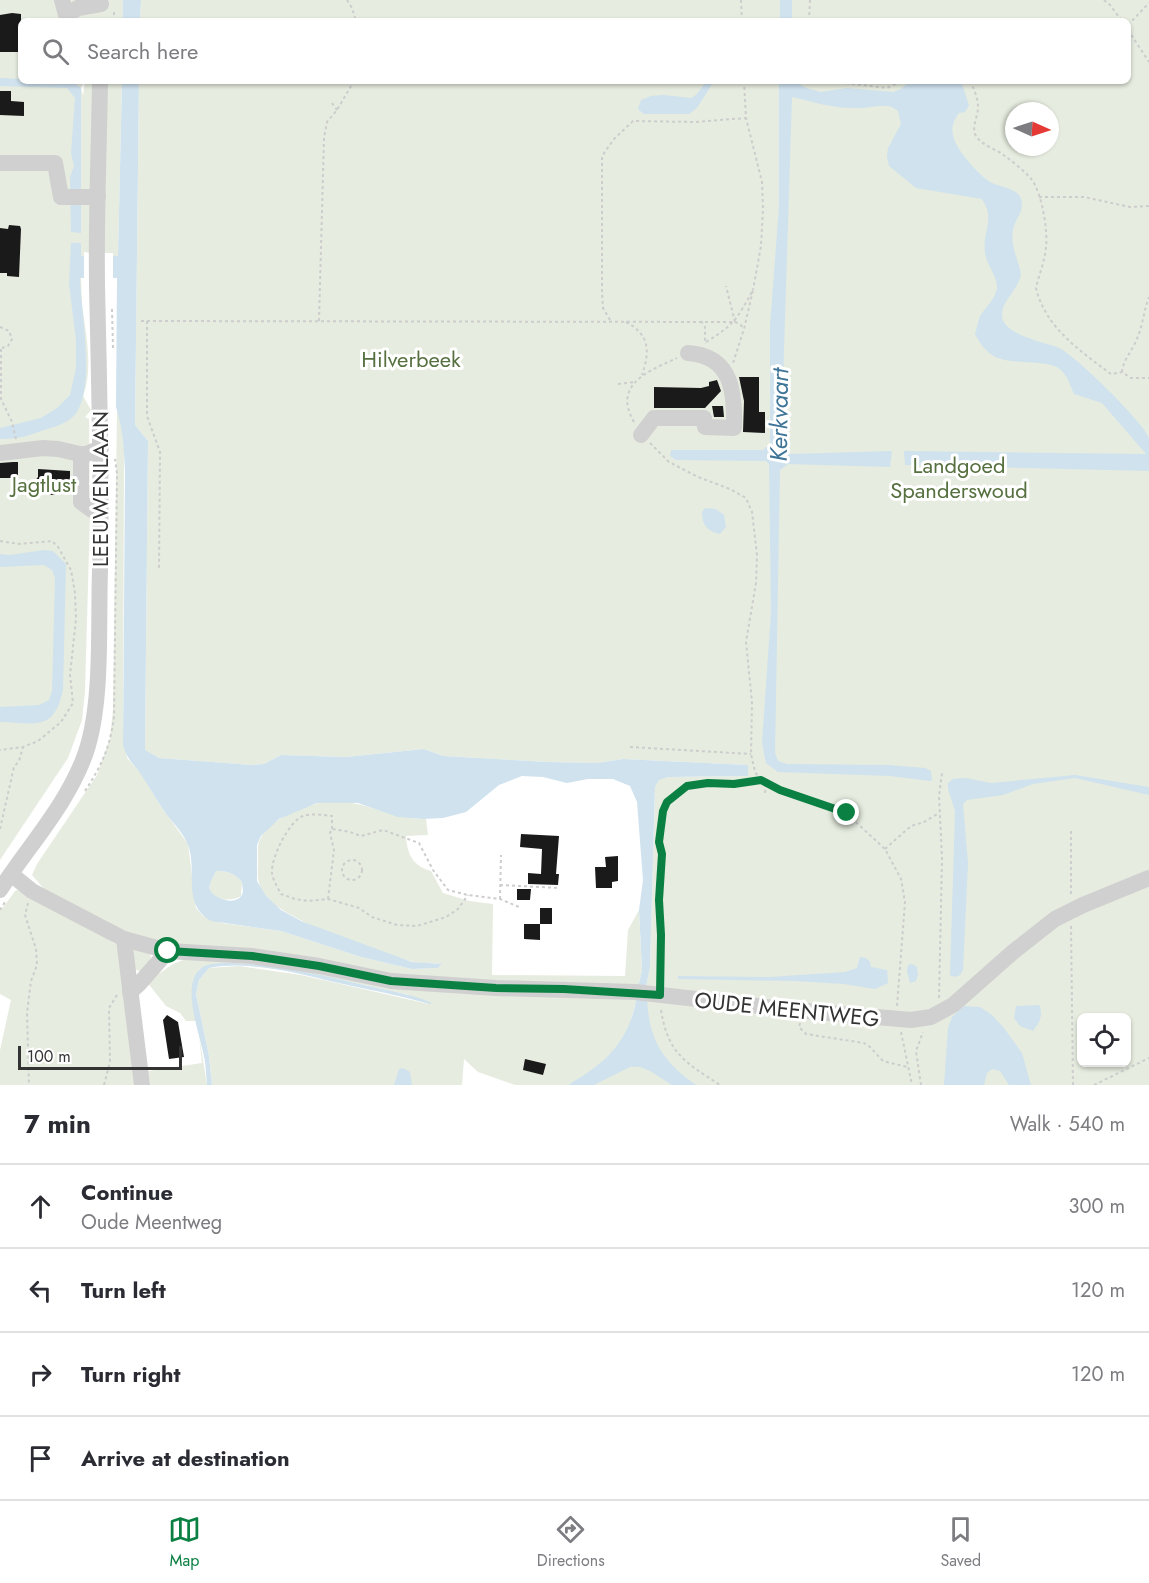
<!DOCTYPE html>
<meta charset="utf-8">
<style>
body{margin:0;font-family:Jost,sans-serif;background:#f2f2f3;color:#2b2b33}
.controls{position:absolute;right:18px;bottom:18px;display:grid;overflow:hidden;border-radius:9px;box-shadow:0 2px 4px #0004}
.controls button{width:54px;height:54px;display:grid;place-items:center;padding:0;border:0;border-bottom:2px solid #e1e1e2;background:#fff;color:#2b2b33;font:30px sans-serif}
.compass{position:absolute;left:1005px;top:102px;width:54px;height:54px;border-radius:50%;background:#fff;box-shadow:0 2px 4px #0004;rotate:93deg}
.scale{position:absolute;left:18px;bottom:15px;width:164px;box-sizing:border-box;padding-left:6px;border:3px solid #333;border-top:0;font-size:16px;line-height:21px;white-space:nowrap;color:#333;-webkit-text-stroke:4px #fff;paint-order:stroke}
.stop{position:absolute;width:18px;height:18px;margin:-14px;border:4px solid #0b8043;border-radius:50%;background:#fff}
.stop.end{background:#0b8043;border-color:#fff;box-shadow:0 2px 6px #0008}
.list{margin:0;padding:0;list-style:none}
h2{display:flex;justify-content:space-between;align-items:center;height:78px;margin:0;padding:0 24px;font-size:26px}
h2 small{font-size:20px;font-weight:400;color:#7c7c81}
.list li{display:grid;grid-template-columns:39px 1fr auto;gap:18px;align-items:center;box-sizing:border-box;height:84px;padding:0 24px;border-top:2px solid #e1e1e2}
.list b{display:block;font-size:22px;white-space:nowrap}
.list p{margin:0;font-size:20px;white-space:nowrap;color:#7c7c81}
.list em{font-size:20px;font-style:normal;color:#7c7c81}
.icon{flex:none;width:33px;height:33px;fill:none;stroke:currentColor;stroke-width:2;stroke-linecap:round;stroke-linejoin:round}
.map{position:relative;flex:none;width:1149px;height:1085px;overflow:hidden}
.search{position:absolute;background:#fff;box-shadow:0 2px 4px #0004;left:18px;right:18px;top:18px;height:66px;display:flex;align-items:center;gap:15px;box-sizing:border-box;padding:0 21px;border-radius:9px;color:#7c7c81;font-size:22px}
.sheet{height:414px;background:#fff}
nav{display:flex;justify-content:space-around;align-items:center;box-sizing:border-box;height:84px;border-top:2px solid #e1e1e2;background:#fff;font-size:16px;color:#7c7c81}
nav a{display:grid;justify-items:center;gap:3px}
nav .on{color:#0b8043}
.map>svg:first-child{display:block}
.green{fill:#e6ecdf;fill-rule:evenodd}
.water{fill:#cfe2ee;fill-rule:evenodd}
.pier{fill:#fff}
.building{fill:#1a1a1a}
.lines{fill:none;stroke-linecap:round;stroke-linejoin:round}
.path{stroke:#cdcdcd;stroke-width:2;stroke-dasharray:3 3;stroke-linecap:butt}
.minor{stroke:#d0d0d0;stroke-width:16}
.route{stroke:#0b8043;stroke-width:8}
.labels{text-anchor:middle;dominant-baseline:central;stroke-width:6;stroke-linejoin:round;paint-order:stroke}
.park-label{font-size:22px;fill:#56703f;stroke:#fff}
.street-label{font-size:22px;fill:#333;stroke:#fff}
.water-label{font-size:24px;font-style:italic;fill:#3f7597;stroke:#fff}
</style>
<div class="map">
<svg width="1149" height="1085" viewBox="0 0 1149 1085">
<rect width="100%" height="100%" fill="#fff"/>
<g class="green">
<path d="M0,0H123V21H21V81H84L81,88L83,96L85,81H122L118,257L81,256C81,272 81,287 82,303C85,332 94,367 83,396L91,410L85,417L89,419L90,514L85,691L82,720L68,758L0,860Z"/>
<path d="M141,0H1149V1085H580L613,1060L634,1021L636,1002L630,1023L622,1039L612,1052L594,1070L568,1085H515L478,1072L464,1059L462,1085H212L209,1056L196,994L199,980L209,968L239,966L301,975L429,1004L406,994L304,972L221,963L199,969L193,1005L197,1021H186L180,1013L166,1006L147,982L173,964L183,960L128,935L45,890L32,875L37,864L97,775L110,738L113,710L117,408L121,420L124,449L123,724L127,758L141,773L160,805L188,844L196,908L203,916L222,923L281,931L361,957L412,969L438,968L442,964C431,963 420,964 410,961C376,952 287,922 266,896C254,881 259,870 258,853C255,826 294,810 315,804C354,793 388,820 426,819L428,835L406,836C407,854 413,866 431,871L443,893L469,901L493,904L492,975L625,976L628,930L639,910L642,970L638,988L646,987L650,967L655,787L659,779L668,777L747,776V765L623,759L597,763L549,762L443,756L424,749L346,757L281,755L264,764L252,765L159,758L145,751L148,441L135,425L139,81H1128V21H140ZM1014,111H1050V147H1014ZM1082,1017H1126V1062H1082Z"/>
<path d="M216,871C228,871 234,873 242,882L241,896C230,903 207,900 210,885C210,880 214,875 216,871Z"/>
<polygon points="16,890 23,891 96,931 117,945 137,1085 0,1085 0,1050 11,1000 0,994 0,911"/>
<polygon points="136,947 148,951 151,957 148,965 141,972 135,969 129,958"/>
<polygon points="199,1035 207,1085 150,1085 148,1071 202,1063"/>
</g>
<g class="water">
<polygon points="123,0 141,0 140,21 123,21"/>
<rect x="780" y="0" width="12" height="21"/>
<polygon points="0,78 21,79 21,81 72,81 81,88 81,233 71,232 70,177 74,166 71,153 75,98 67,88 0,86"/>
<path d="M122,81H139L135,425L148,441L145,750L159,758L252,765L264,764L281,755L346,757L424,749L443,756L549,762L597,763L623,759L748,765V776L668,777L659,780L655,787L650,967L646,987L638,988L642,970L639,910L643,880L637,802L630,786L613,779H588L567,783L543,777L522,776L499,785L466,812L443,818L423,819L398,817L358,803H317L279,819L261,836L257,845V881L266,896L281,910L301,921L412,962L442,964L438,968L412,969L361,957L281,931L211,921C181,904 198,871 188,845C184,834 174,824 167,815C158,803 151,789 142,776C134,763 128,762 123,745L125,472C124,450 123,428 116,407L117,278H80C81,313 95,382 77,412C69,424 53,427 41,431C25,437 17,439 0,439V428L41,418L57,408L70,395L76,368V340L69,284L71,243H81V256H118ZM216,871C228,871 234,873 242,882C242,885 243,889 243,892C239,907 215,900 210,890C208,884 214,876 216,871Z"/>
<polygon points="707,81 714,81 697,108 689,114 644,114 638,109 641,100 651,96 664,95 691,98 696,95"/>
<path d="M779,81H795L806,88L821,92L847,88L893,92L901,89L910,81H961L969,105L965,112L959,113C954,120 951,126 953,135C955,149 978,174 990,182C999,187 1018,188 1021,199C1025,212 1015,218 1013,230C1010,247 1019,260 1021,275C1018,290 1001,301 1002,316C1003,335 1045,342 1059,348C1075,355 1145,424 1149,438C1149,447 1149,461 1149,471L905,465L904,451L1146,454L1102,403L1074,394C1071,387 1067,375 1061,370C1054,364 1046,364 1038,363C1007,360 991,365 975,334C977,328 978,321 980,316C985,308 993,301 996,292C1001,280 986,265 985,253C982,231 996,220 982,199L916,188L889,166L887,157L888,148L901,124L898,111C888,102 875,107 862,108C835,109 818,103 792,97L781,445L784,451L789,454L892,451L890,467L788,464L780,470L775,753L778,761L787,764L888,765L925,768L931,771L932,780L930,781L890,776L778,772L766,763L762,743L771,612L769,464L766,461L676,460L670,456L671,450H763L770,444V326L779,206Z"/>
<path d="M705,508L716,509L724,515L726,527L720,534C707,531 702,525 702,512Z"/>
<path d="M44,550L53,551L66,564L63,690C54,732 35,723 0,722V707L39,705L49,700L52,691L55,578L52,570L44,565L0,567V554L10,555Z"/>
<polygon points="1075,775 1149,787 1149,795 1075,778 1033,784 1003,795 967,800 963,804 968,863 963,970 960,975 955,977 950,975 955,811 948,789 948,783 953,779 966,778 991,783"/>
<polygon points="860,957 866,958 870,962 871,967 887,970 888,983 875,989 844,984 794,981 678,979 678,976 770,977 845,972 857,968"/>
<path d="M221,963C269,963 317,974 364,985C387,990 411,994 432,1003L430,1004C398,995 366,989 334,982C295,973 249,960 209,968L199,980L196,994L209,1056L212,1085H207C206,1074 206,1063 203,1052C199,1032 182,987 199,970C204,964 214,964 221,963Z"/>
<polygon points="912,964 917,967 918,975 916,981 910,983 907,971 908,965"/>
<path d="M637,997L647,998C649,1040 662,1061 696,1085H672L650,1071L640,1067H630L594,1085H568C607,1062 628,1043 637,997Z"/>
<path d="M1039,1005C1044,1015 1039,1023 1033,1031L1020,1026L1014,1018L1016,1006Z"/>
<polygon points="964,1006 980,1007 992,1015 1004,1028 1022,1053 1031,1085 1009,1085 1000,1071 992,1069 987,1073 984,1085 944,1085 948,1028 952,1017"/>
<polygon points="403,1068 410,1072 412,1085 394,1085 399,1069"/>
</g>
<g class="pier">
<polygon points="84,252 90,253 90,281 84,281"/>
<rect x="92" y="253" width="21" height="28"/>
</g>
<g class="building">
<polygon points="12,13 21,14 21,52 0,52 0,15"/>
<polygon points="0,91 11,91 11,101 24,102 24,116 0,115"/>
<polygon points="9,225 20,226 21,229 19,277 7,276 7,273 0,273 0,228 8,229"/>
<polygon points="739,377 759,377 759,412 765,412 765,433 743,432 744,401"/>
<polygon points="717,380 721,391 705,408 654,408 654,387 701,388 709,386 709,382"/>
<polygon points="712,406 723,406 724,417 714,417"/>
<polygon points="13,462 18,462 18,478 0,478 0,463"/>
<polygon points="38,469 70,471 70,490 64,490 61,495 47,495 34,482 38,477"/>
<polygon points="521,834 559,836 556,874 559,874 558,885 528,884 528,873 541,874 542,849 520,847"/>
<polygon points="618,856 618,881 612,882 612,888 596,888 595,867 606,867 605,857"/>
<polygon points="517,889 531,889 530,900 517,900"/>
<rect x="540" y="908" width="12" height="16"/>
<polygon points="524,924 540,924 540,940 524,939"/>
<polygon points="167,1015 178,1022 184,1057 169,1059 163,1020"/>
<polygon points="525,1059 546,1064 543,1075 523,1070"/>
</g>
<g class="lines">
<g class="path">
<polyline points="347,0 352,8 356,21"/>
<polyline points="741,0 742,21"/>
<polyline points="1104,0 1110,5 1122,21"/>
<polyline points="114,21 114,9"/>
<polyline points="809,21 810,0"/>
<polyline points="1128,25 1149,3"/>
<polyline points="1128,30 1149,62"/>
<polyline points="744,81 746,118 762,182 763,209 761,246 753,290"/>
<polyline points="828,81 887,88 902,81"/>
<path d="M970,81C974,89 978,98 978,107C978,116 972,126 975,134C980,145 996,149 1005,156C1014,163 1025,171 1032,180C1042,194 1048,231 1046,247C1045,261 1039,274 1036,288C1045,327 1080,351 1111,374L1122,372L1131,378H1149"/>
<polyline points="332,103 337,110"/>
<polyline points="1039,197 1084,197 1130,207 1149,206"/>
<polyline points="112,309 113,348"/>
<polyline points="610,320 603,308 602,292 602,156 614,139 633,121 695,122 746,118"/>
<polyline points="141,321 735,322 726,286"/>
<polyline points="147,321 147,416 160,452 159,569"/>
<polyline points="319,321 324,138 327,122 337,110 354,81"/>
<polyline points="701,321 705,327 705,344"/>
<path d="M626,322C650,335 650,351 642,375"/>
<polyline points="735,322 740,324 744,329"/>
<polyline points="0,327 9,331 12,339 8,346 2,348"/>
<path d="M706,342C734,325 737,319 753,290L744,329L733,363"/>
<polyline points="1,349 1,399 12,422 16,439"/>
<path d="M1122,372C1123,359 1134,349 1138,336C1143,324 1144,310 1149,297"/>
<polyline points="618,384 634,382"/>
<path d="M634,422C612,384 649,371 677,358"/>
<polyline points="650,443 669,462 698,477 730,489 746,498 752,512 757,555 756,583 746,642 752,702 751,754 755,772 761,780 780,790 847,814 885,849 901,879 905,902 897,1006"/>
<polyline points="0,541 19,544 52,541 58,547 71,570 75,593 76,619 70,675 73,703 61,722 38,741 23,747 0,750"/>
<polyline points="630,747 751,754"/>
<path d="M85,791C102,765 110,747 114,717L117,474L115,459"/>
<polyline points="765,793 766,782"/>
<polyline points="0,829 14,767 19,761 23,747"/>
<path d="M332,829V816C324,815 311,813 303,816C289,821 271,858 272,872C272,879 278,888 281,894L295,899L308,901L328,899L359,908L372,917L397,925L417,926L446,917L458,909L468,895"/>
<polyline points="1071,831 1071,896"/>
<polyline points="885,849 911,826 924,822 939,813"/>
<circle cx="352" cy="870" r="10"/>
<polyline points="500,885 560,888"/>
<polyline points="328,899 334,850 330,833 332,829 350,832 361,836 383,830 419,843 433,870 448,890 468,895 500,899 519,907"/>
<polyline points="500,899 501,855"/>
<polyline points="28,903 25,915 36,949 37,965 31,981 27,1013 29,1085"/>
<polyline points="0,910 5,902"/>
<polyline points="1071,926 1073,1085"/>
<polyline points="660,983 661,935 659,900 662,854 659,842 663,811 667,802 687,786 761,780"/>
<polyline points="939,998 942,858 939,796 942,773"/>
<path d="M661,1010C668,1054 685,1062 720,1085"/>
<polyline points="800,1023 799,1027 806,1034 864,1043 870,1047 883,1061 907,1067"/>
<polyline points="901,1032 912,1085"/>
<polyline points="104,1085 110,1062 109,1008 117,995"/>
<polyline points="921,1085 916,1051 923,1032"/>
<polyline points="1094,1085 1149,1058"/>
</g>
<g class="minor">
<polyline points="62,0 66,15 78,8 101,4"/>
<polyline points="0,163 55,163 61,197 98,197"/>
<path d="M641,435L654,418H704L705,427L734,428C735,392 732,356 688,353"/>
<polyline points="0,453 43,448 58,449 84,455 101,448"/>
<polyline points="81,454 81,502 92,510 101,512"/>
<polyline points="11,874 32,891 124,939 168,951 252,956 319,966 391,981 496,988 635,992 783,1009 911,1020 931,1017 953,1005 1013,952 1055,919 1083,905 1149,878"/>
<path d="M0,890C29,845 68,804 86,752C103,701 98,626 100,571C102,476 99,381 97,285C96,217 99,149 100,81"/>
<polyline points="124,939 142,1085"/>
<polyline points="130,992 139,984 168,951"/>
</g>
</g>
<g class="lines">
<polyline class="route" points="168,951 252,956 319,966 391,981 496,988 564,989 660,995 661,935 659,900 662,854 659,842 663,811 667,802 687,786 708,783 734,784 761,780 780,790 847,813"/>
</g>
<g class="labels">
<g class="park-label">
<text x="411" y="359">Hilverbeek</text>
<text x="959" y="465">Landgoed<tspan x="959" dy="25">Spanderswoud</tspan></text>
<text x="44" y="484">Jagtlust</text>
</g>
<g class="street-label">
<text transform="translate(100 489) rotate(-90)">LEEUWENLAAN</text>
<text transform="translate(787 1009) rotate(6)">OUDE MEENTWEG</text>
</g>
<g class="water-label">
<text transform="translate(779 415) rotate(-89)">Kerkvaart</text>
</g>
</g>
</svg>
<div class="controls">
<button><svg class="icon" aria-label="locate" viewBox="0 0 24 24"><circle cx="12" cy="12" r="6"/><path d="M12 2v4M12 18v4M2 12h4M18 12h4"/></svg></button>
</div>
<svg class="compass" viewBox="-18 -18 36 36"><path d="M0-13l5 13h-10z" fill="#e53935"/><path d="M0 13l5-13h-10z" fill="#7c7c81"/></svg>
<div class="scale">100 m</div>
<div class="stop" style="left:168px;top:951px"></div>
<div class="stop end" style="left:847px;top:813px"></div>
<div class="search"><svg class="icon" aria-label="search" viewBox="0 0 24 24"><circle cx="10" cy="10" r="6"/><path d="M15 15l6 6"/></svg>Search here</div>
</div>
<section class="sheet">
<h2>7 min<small>Walk · 540 m</small></h2>
<ul class="list">
<li><svg class="icon" aria-label="ahead" viewBox="0 0 24 24"><path d="M12 20V5M6 11l6-6 6 6"/></svg><div><b>Continue</b><p>Oude Meentweg</p></div><em>300 m</em></li>
<li><svg class="icon" aria-label="left" viewBox="0 0 24 24"><path d="M17 20v-9H6M10 6l-5 5 5 5"/></svg><div><b>Turn left</b></div><em>120 m</em></li>
<li><svg class="icon" aria-label="right" viewBox="0 0 24 24"><path d="M7 20v-9h11M14 6l5 5-5 5"/></svg><div><b>Turn right</b></div><em>120 m</em></li>
<li><svg class="icon" aria-label="arrive" viewBox="0 0 24 24"><path d="M6 21V4h12l-3 4 3 4H6"/></svg><div><b>Arrive at destination</b></div></li>
</ul>
</section>
<nav>
<a class="on"><svg class="icon" aria-label="map" viewBox="0 0 24 24"><path d="M3 6l6-2 6 2 6-2v14l-6 2-6-2-6 2zM9 4v14M15 6v14"/></svg>Map</a>
<a><svg class="icon" aria-label="directions" viewBox="0 0 24 24"><path d="M12 3l9 9-9 9-9-9zM9 14v-3h6M13 9l2 2-2 2"/></svg>Directions</a>
<a><svg class="icon" aria-label="saved" viewBox="0 0 24 24"><path d="M7 4h10v16l-5-4-5 4z"/></svg>Saved</a>
</nav>
